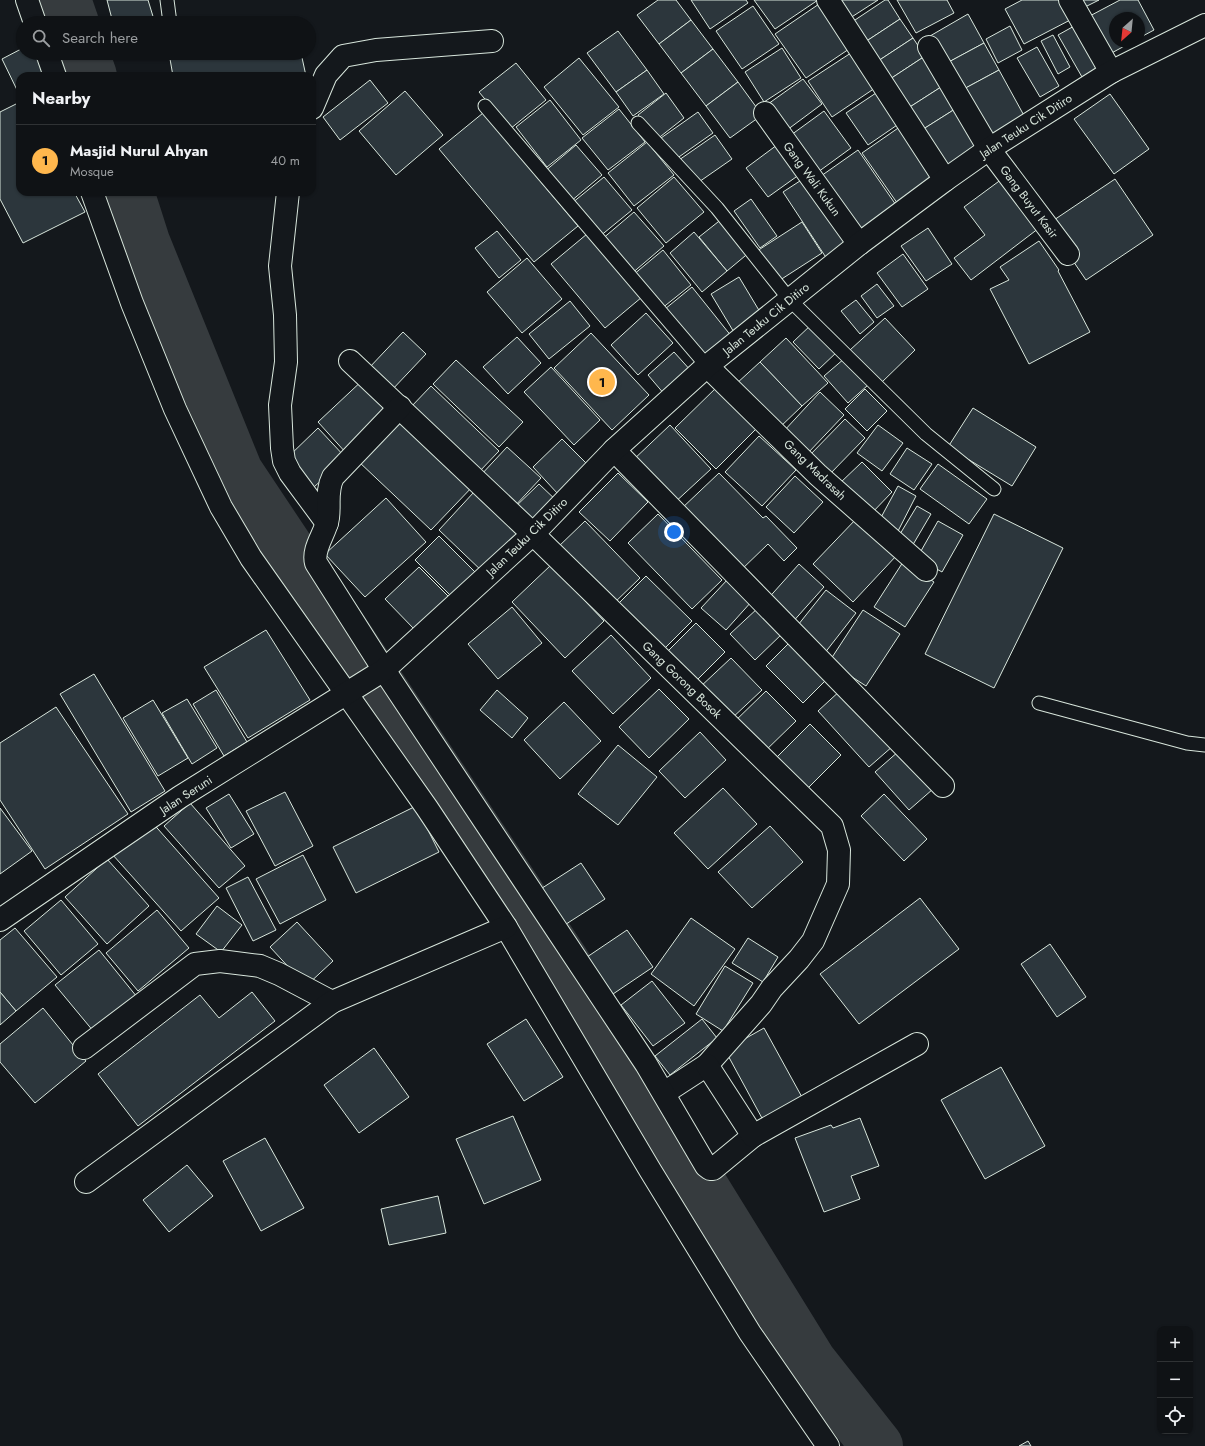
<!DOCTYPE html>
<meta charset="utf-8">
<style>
body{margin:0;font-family:Jost,sans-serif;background:#1d2022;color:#f1f3f6}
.controls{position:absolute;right:12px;bottom:12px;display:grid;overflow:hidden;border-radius:8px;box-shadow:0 1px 3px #0004}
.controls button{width:36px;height:36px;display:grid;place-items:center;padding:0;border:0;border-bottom:1px solid #2f3234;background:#0f1215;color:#f1f3f6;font:20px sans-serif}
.compass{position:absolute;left:1109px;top:12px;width:36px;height:36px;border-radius:50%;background:#0f1215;box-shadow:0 1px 3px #0004;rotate:207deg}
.you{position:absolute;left:674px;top:532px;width:14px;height:14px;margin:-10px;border:3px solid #fff;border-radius:50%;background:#1a73e8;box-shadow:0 0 0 6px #1a73e833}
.badge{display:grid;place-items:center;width:26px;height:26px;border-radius:50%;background:#ffb74d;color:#111;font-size:13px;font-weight:700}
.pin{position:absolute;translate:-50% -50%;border:2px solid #fff;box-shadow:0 1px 4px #0006}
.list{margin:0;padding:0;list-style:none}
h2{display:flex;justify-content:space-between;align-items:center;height:52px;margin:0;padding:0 16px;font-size:17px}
h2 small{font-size:13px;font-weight:400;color:#9b9ea0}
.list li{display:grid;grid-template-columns:26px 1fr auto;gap:12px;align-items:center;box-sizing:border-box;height:72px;padding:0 16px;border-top:1px solid #2f3234}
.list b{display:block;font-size:15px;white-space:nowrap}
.list p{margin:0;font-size:13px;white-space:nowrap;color:#9b9ea0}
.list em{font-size:13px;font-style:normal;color:#9b9ea0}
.icon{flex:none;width:22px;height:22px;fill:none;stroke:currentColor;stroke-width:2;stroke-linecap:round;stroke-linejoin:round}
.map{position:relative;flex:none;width:1205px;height:1446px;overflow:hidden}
.search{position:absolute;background:#0f1215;box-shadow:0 1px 3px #0004;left:16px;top:16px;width:300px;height:44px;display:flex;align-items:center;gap:10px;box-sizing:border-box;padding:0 14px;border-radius:22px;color:#9b9ea0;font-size:15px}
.panel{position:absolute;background:#0f1215;box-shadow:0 1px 3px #0004;left:16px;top:72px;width:300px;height:124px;border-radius:12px}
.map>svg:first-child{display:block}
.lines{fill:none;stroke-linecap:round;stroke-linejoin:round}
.river{stroke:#363b3e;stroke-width:52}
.building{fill:#2c363c;stroke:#d8e6dc}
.service-casing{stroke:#d8e6dc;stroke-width:15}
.minor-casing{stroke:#d8e6dc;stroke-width:24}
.service{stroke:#14181c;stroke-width:13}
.minor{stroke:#14181c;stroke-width:22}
.labels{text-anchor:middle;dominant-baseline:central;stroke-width:3;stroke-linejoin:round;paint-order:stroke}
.street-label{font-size:12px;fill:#d8e6dc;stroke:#14181c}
</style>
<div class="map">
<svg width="1205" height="1446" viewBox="0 0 1205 1446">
<rect width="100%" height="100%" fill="#14181c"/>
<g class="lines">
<g class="river">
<polyline points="65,0 73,23"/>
<polyline points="83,53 91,76"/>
<polyline points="128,192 144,242 237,472 563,961 810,1361 877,1446"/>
</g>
</g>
<g class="building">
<polygon points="107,0 148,0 155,23 113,23"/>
<polygon points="658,0 676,0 691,20 659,44 637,15"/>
<polygon points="691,0 746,0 748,3 710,29"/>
<polygon points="754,0 818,0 775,29"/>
<polygon points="833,0 878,0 847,20"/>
<polygon points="885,0 888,0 900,19 862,44 849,24"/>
<polygon points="897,0 947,0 954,13 916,33"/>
<polygon points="1022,0 1064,0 1074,18 1024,44 1005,9"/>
<polygon points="1076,0 1099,0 1081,9"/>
<polygon points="1120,0 1138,0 1154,30 1139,38 1139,18 1115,18 1115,42 1132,42 1106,56 1086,18"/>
<polygon points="822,2 852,47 806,78 775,34"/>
<polygon points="753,6 779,44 742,69 716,31"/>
<polygon points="968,14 984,43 945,64 930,36"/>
<polygon points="900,19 913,38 875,63 862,44"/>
<polygon points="691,20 713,49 681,73 659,44"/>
<polygon points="1076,25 1100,66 1082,77 1058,35"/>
<polygon points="1010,26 1022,50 998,63 986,39"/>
<polygon points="618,31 647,70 616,92 587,53"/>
<polygon points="1053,35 1070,67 1058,74 1041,41"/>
<polygon points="913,38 925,56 887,81 875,63"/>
<polygon points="984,43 999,70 960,91 945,64"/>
<polygon points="1037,47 1059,86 1040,97 1017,58"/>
<polygon points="23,48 23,53 41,53 51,76 20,76 20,91 18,92 2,59"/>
<polygon points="782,48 801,78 764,102 745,72"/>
<polygon points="713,49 738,82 706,106 681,73"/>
<polygon points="854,51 878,86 832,117 808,81"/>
<polygon points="198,53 301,53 306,76 173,76 170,59"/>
<polygon points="925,56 941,87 902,112 887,81"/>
<polygon points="579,58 619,107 583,135 544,87"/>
<polygon points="516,63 546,100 510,129 479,92"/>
<polygon points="647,70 664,94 633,116 616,92"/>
<polygon points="999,70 1027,121 989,142 960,91"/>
<polygon points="803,79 822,104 787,130 768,104"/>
<polygon points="370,80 388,103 340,140 323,117"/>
<polygon points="738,82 762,115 730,138 706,106"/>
<polygon points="941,87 955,109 917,133 902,112"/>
<polygon points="882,89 903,121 868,145 846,113"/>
<polygon points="405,91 443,135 396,175 359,131"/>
<polygon points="666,93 684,118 656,140 638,115"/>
<polygon points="1110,94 1149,149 1114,174 1074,119"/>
<polygon points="550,100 581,140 547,167 516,127"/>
<polygon points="20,102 20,192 74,192 85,212 23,243 0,199 0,112"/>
<polygon points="619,109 645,142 608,170 582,138"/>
<polygon points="955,109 982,149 944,173 917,133"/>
<polygon points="824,111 851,148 818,172 791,135"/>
<polygon points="698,112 713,133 676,159 661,138"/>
<polygon points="483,113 578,226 534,262 439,149"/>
<polygon points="904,124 942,178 900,207 862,153"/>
<polygon points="715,135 732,159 696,184 679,160"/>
<polygon points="647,142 674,175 634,206 608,173"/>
<polygon points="781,142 803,172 768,197 746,168"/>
<polygon points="576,145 602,175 570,202 544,172"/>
<polygon points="858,150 896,205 860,231 821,176"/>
<polygon points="1006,176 1043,225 971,280 954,258 985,235 964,207"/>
<polygon points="604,177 632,210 599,237 572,203"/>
<polygon points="674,177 704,212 666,243 637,208"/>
<polygon points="806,177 850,243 827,259 783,192"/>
<polygon points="1115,179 1153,235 1086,280 1048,224"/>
<polygon points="751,199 777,236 760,248 734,211"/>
<polygon points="634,212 664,246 630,275 601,240"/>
<polygon points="723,218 751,251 727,271 699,237"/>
<polygon points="802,222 822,253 777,282 757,251"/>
<polygon points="928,228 952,264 926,281 901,246"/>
<polygon points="497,231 521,260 499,278 475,248"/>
<polygon points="694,232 727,271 702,292 670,253"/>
<polygon points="587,234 642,297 605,328 551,264"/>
<polygon points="1039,241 1059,270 1058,271 1090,332 1029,364 990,289 1009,280 1000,267"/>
<polygon points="663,250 691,285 661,309 633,275"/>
<polygon points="903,254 928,289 902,307 877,273"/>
<polygon points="527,258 562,299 522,333 487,292"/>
<polygon points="739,277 763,317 735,334 711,294"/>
<polygon points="877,284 894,306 877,318 861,296"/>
<polygon points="692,287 732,337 705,359 665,309"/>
<polygon points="856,300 874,322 860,334 841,311"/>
<polygon points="570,301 590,326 549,359 529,334"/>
<polygon points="646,313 673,343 638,375 611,345"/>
<polygon points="885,318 915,350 881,383 850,350"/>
<polygon points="812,324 838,351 819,369 793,342"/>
<polygon points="403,332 426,354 390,392 368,369"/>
<polygon points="591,333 649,395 612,430 554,368"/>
<polygon points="517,337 541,363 508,394 483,367"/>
<polygon points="786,338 828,383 802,406 760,362"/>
<polygon points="674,352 692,372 665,395 648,375"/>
<polygon points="845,358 868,385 848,403 824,376"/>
<polygon points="456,360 523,422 499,447 433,384"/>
<polygon points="760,362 802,406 778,429 736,384"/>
<polygon points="551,367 600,420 574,445 524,392"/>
<polygon points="366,377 395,409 347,454 318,422"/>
<polygon points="719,385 760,425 716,469 675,428"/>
<polygon points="431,386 499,451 478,473 410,408"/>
<polygon points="865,389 887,411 867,431 845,409"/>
<polygon points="820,392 844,415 807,454 783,432"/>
<polygon points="973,408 1036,447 1012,486 948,447"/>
<polygon points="402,414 475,484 431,530 358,461"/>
<polygon points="845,419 865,438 827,477 807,458"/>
<polygon points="670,425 711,469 672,505 631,462"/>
<polygon points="878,425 903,443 882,471 857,453"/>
<polygon points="318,428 346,458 314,487 287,458"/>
<polygon points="759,436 796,470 762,506 725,472"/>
<polygon points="562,439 588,465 558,494 533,467"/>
<polygon points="507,447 541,478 513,508 480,476"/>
<polygon points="907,448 932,464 914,490 890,474"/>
<polygon points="862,462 892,492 870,515 839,484"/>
<polygon points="938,464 987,499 969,524 920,489"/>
<polygon points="618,473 648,502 610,541 579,512"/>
<polygon points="719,473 763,518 766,516 797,548 784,561 768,544 739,572 680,510"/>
<polygon points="795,476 823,502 794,533 766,507"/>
<polygon points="539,484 559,503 532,530 512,510"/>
<polygon points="898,486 916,496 897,533 878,523"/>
<polygon points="474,492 521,538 485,574 439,530"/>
<polygon points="386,498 426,542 365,597 325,554"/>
<polygon points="917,506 931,514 911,548 897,539"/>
<polygon points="658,514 722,580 692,609 628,543"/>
<polygon points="994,514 1063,548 994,688 925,654"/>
<polygon points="857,518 897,555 853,602 813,564"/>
<polygon points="585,521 640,578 611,606 556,549"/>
<polygon points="938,521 963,535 942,572 917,558"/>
<polygon points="439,536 476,573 452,597 415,560"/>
<polygon points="903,562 934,582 905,627 874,607"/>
<polygon points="799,564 824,587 790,625 765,602"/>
<polygon points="551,565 604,621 565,658 512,602"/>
<polygon points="419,567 449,597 415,630 385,599"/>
<polygon points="646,576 692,621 660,653 614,608"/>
<polygon points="728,579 752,601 726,630 701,608"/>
<polygon points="826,590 856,613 824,654 794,630"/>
<polygon points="512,607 542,643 498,679 468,644"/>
<polygon points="759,607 784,632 755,660 730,634"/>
<polygon points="863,610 900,634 866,686 829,662"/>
<polygon points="696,623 725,652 693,684 664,655"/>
<polygon points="266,630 310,700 248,738 204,667"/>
<polygon points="611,635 651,678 613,714 572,671"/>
<polygon points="792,640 829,677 803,703 766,666"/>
<polygon points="731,658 762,690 730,720 699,688"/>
<polygon points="94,674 165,791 131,812 60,694"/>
<polygon points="659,689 689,719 649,758 619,727"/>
<polygon points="842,689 893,746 869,767 818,711"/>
<polygon points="216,690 247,742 224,756 193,704"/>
<polygon points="497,690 528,718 512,738 480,710"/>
<polygon points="766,691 796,721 761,755 731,725"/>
<polygon points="187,699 217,748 192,764 162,713"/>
<polygon points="153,700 188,758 158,776 123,718"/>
<polygon points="564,702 601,741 560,779 524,740"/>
<polygon points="56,707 128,814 45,869 0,800 0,743"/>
<polygon points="810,724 841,755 802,794 771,763"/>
<polygon points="700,732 726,760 685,798 659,771"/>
<polygon points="618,745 657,777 618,825 578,794"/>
<polygon points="899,751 933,789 909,810 875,772"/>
<polygon points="723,788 757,824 708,869 674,833"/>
<polygon points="285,792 313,846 275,866 246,811"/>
<polygon points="229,794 254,834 231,848 206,808"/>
<polygon points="884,794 927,839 904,861 861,816"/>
<polygon points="190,803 245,866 219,888 164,826"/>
<polygon points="416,806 439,852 356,893 333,847"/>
<polygon points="0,808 32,851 0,874"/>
<polygon points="150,820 219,898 181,931 112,854"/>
<polygon points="770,826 803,862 752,908 718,872"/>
<polygon points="303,855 326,900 280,924 256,879"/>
<polygon points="107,859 149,906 107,944 65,897"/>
<polygon points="581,863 605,899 560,928 536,892"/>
<polygon points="248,877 276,930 253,941 226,888"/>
<polygon points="920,898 959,949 859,1024 820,974"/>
<polygon points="61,900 98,944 61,975 24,931"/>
<polygon points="217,906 242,925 221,952 196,934"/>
<polygon points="157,910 189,948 138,991 106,953"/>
<polygon points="691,918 735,949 694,1006 651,974"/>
<polygon points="297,922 333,961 306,986 270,947"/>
<polygon points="15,928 57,977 16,1011 0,992 0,940"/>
<polygon points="627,930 653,967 613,994 587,957"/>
<polygon points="748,938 778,957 763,982 732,963"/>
<polygon points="1050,944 1086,997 1057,1017 1021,964"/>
<polygon points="99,950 137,997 94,1032 55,985"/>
<polygon points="725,966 753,983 723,1031 696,1014"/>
<polygon points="652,981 685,1023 653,1046 621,1005"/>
<polygon points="0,992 16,1011 0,1025"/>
<polygon points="252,992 275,1021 138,1126 98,1074 200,995 219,1018"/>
<polygon points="43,1008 86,1061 35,1103 0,1062 0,1044"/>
<polygon points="526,1019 563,1077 524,1101 487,1044"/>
<polygon points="702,1019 717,1038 670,1075 655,1056"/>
<polygon points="764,1028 803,1099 763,1120 725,1050"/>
<polygon points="374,1048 409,1097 359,1133 324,1085"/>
<polygon points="1001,1067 1045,1146 985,1179 941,1100"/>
<polygon points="513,1116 541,1180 484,1204 456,1139"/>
<polygon points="860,1118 879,1166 851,1176 860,1199 824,1212 795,1138 831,1125 833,1128"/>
<polygon points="265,1138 304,1208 261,1231 223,1161"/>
<polygon points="187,1165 213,1196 169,1232 143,1200"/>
<polygon points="438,1196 446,1233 389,1245 381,1209"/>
<polygon points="1028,1441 1031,1446 1019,1446"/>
</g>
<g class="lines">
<defs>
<g id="service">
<polyline points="167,0 170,23"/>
<polyline points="485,106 707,366"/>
<polyline points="638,123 717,208 790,300 926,434 994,489"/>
<polyline points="1039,703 1187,743 1205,745"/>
</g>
<g id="minor">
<polyline points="27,0 35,23"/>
<polyline points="828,0 945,180"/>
<polyline points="1070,0 1111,72"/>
<polyline points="929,47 989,149 1068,254"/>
<polyline points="47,53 55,76"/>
<polyline points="312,108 326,75 343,56 376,50 492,41"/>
<polyline points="765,113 859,244"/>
<polyline points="92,192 132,303 175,409 221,507 251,558 427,808 506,927 650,1170 750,1333 828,1446"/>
<polyline points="288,192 280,266 285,315 286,362 280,405 282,448 284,461 290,473 327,523"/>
<polyline points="350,361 533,534 832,826 839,850 838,884 813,941 799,959 772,988 761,1004 707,1065 664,1093"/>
<polyline points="707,366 818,475 926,570"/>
<path d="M400,407L333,477C326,491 330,503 328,518C326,533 312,548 316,563L384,670L646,1064L706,1166L710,1169H713L753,1136"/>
<polyline points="614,450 943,786"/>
<polyline points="0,920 180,797 384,670 533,534 614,450 707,366 859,244 945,180 989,149 1111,72 1205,25"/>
<polyline points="84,1048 195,964 220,961 260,966 279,974 332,1002"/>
<polyline points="707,1065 753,1136 917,1044"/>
<polyline points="86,1182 332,1002 506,927"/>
</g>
</defs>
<use href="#service" class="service-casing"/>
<use href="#minor" class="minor-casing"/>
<use href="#service" class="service"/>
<use href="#minor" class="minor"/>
</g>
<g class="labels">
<g class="street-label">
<text transform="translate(1026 126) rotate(-33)">Jalan Teuku Cik Ditiro</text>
<text transform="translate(812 179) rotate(54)">Gang Wali Kukun</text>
<text transform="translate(1029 202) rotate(53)">Gang Buyut Kasir</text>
<text transform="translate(766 319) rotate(-39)">Jalan Teuku Cik Ditiro</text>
<text transform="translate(815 470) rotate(44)">Gang Madrasah</text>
<text transform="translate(527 537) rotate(-44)">Jalan Teuku Cik Ditiro</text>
<text transform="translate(682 680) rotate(44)">Gang Gorong Bosok</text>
<text transform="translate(186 795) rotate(-33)">Jalan Seruni</text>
</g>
</g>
</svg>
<div class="controls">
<button>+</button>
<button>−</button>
<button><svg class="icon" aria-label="locate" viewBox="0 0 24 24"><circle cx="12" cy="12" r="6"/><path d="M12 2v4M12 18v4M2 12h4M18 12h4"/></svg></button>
</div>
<svg class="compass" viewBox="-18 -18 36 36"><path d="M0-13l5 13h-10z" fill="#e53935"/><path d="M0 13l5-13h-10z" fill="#9b9ea0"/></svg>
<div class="you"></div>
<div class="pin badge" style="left:602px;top:382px">1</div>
<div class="search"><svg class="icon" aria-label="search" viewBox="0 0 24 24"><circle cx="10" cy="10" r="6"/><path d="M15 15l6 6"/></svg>Search here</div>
<section class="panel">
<h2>Nearby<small></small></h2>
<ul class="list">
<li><span class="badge">1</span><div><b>Masjid Nurul Ahyan</b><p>Mosque</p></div><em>40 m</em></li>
</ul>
</section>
</div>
